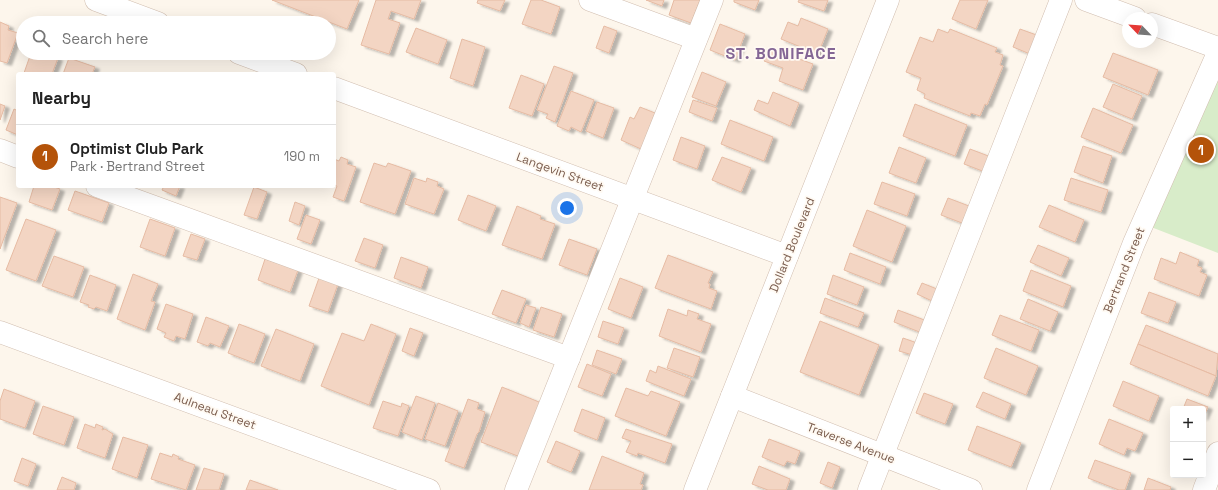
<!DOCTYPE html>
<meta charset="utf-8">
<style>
body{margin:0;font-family:"Space Grotesk",sans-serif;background:#f6f6f6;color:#222}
.controls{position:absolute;right:12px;bottom:12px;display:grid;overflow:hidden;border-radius:4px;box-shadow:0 4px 16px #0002}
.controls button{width:36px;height:36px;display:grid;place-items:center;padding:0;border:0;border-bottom:1px solid #e0e0e0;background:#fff;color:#222;font:20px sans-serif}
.compass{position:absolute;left:1122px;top:12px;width:36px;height:36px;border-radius:50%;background:#fff;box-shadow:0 4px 16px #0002;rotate:295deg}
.you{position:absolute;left:567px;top:208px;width:14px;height:14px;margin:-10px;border:3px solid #fff;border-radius:50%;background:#1a73e8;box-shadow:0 0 0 6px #1a73e833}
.badge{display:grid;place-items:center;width:26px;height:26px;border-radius:50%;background:#b45309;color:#fff;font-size:13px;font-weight:700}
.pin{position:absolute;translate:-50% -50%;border:2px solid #fff;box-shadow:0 1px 4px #0006}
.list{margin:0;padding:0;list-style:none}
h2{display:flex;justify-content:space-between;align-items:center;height:52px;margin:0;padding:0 16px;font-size:17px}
h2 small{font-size:13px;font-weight:400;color:#767676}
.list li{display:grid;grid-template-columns:26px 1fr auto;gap:12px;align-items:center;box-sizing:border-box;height:64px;padding:0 16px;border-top:1px solid #e0e0e0}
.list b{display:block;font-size:15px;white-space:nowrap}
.list p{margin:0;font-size:13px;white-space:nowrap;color:#767676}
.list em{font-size:13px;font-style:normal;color:#767676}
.icon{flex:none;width:22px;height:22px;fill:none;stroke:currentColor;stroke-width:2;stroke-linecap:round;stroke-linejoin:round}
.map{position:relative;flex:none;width:1218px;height:490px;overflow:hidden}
.search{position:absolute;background:#fff;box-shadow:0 4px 16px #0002;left:16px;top:16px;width:320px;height:44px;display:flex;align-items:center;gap:10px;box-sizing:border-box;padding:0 14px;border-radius:22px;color:#767676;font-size:15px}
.panel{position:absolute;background:#fff;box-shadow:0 4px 16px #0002;left:16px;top:72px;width:320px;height:116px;border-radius:4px}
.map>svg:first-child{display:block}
.green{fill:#d8ecc9}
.building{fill:#f3d5c3;stroke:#e6bba3;filter:url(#shadow)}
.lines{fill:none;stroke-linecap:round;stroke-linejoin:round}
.minor-casing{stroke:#d1beb0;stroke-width:23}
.minor{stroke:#fff;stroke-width:22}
.labels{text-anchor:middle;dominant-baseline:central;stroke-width:3.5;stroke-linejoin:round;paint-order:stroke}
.street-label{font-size:12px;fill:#7a5c4d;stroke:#fffaf3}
.district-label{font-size:16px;font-weight:bold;letter-spacing:1px;fill:#846695;stroke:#fffaf3}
</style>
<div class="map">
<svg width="1218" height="490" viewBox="0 0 1218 490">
<defs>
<filter id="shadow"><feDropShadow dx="4.5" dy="2.5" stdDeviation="1" flood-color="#0004"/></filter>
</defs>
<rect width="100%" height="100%" fill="#fdf6ec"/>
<polygon class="green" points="1218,73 1218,253 1151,227"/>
<g class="building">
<polygon points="272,0 359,0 347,29"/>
<polygon points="376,0 421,0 414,19 391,11 388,19 400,23 389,54 361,45"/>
<polygon points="478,0 505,0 500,11 477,3"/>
<polygon points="531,0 541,0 560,7 551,34 522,24"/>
<polygon points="646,0 664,0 662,6"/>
<polygon points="674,0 700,0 691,23 669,15"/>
<polygon points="734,0 759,0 755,10 734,2"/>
<polygon points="799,0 828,0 824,11 798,2"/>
<polygon points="960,0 988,0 976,29 952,19"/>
<polygon points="801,18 828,29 818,54 781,39 788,22 798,26"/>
<polygon points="0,22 9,26 8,30 18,33 7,63 0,61"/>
<polygon points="720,24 745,34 735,60 710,50"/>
<polygon points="604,26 617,31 609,53 596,48"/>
<polygon points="416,28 447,40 438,64 406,52"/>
<polygon points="938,29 948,33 950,29 997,48 995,52 1003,55 1000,65 1003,66 987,105 985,104 980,116 971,113 970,116 924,98 925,94 917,90 921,78 906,72 920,37 933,42"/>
<polygon points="1020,29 1042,37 1035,56 1013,47"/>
<polygon points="462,39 485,47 473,86 450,78"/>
<polygon points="769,48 813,64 803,90 779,81 783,68 764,61"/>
<polygon points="31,53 50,53 49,55 58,58 52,74 24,73"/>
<polygon points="1113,53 1158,70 1148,95 1103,77"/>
<polygon points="69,58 95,67 92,74 63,74"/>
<polygon points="554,66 573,73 555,122 546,118 548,114 537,110"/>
<polygon points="702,72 726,82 716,106 692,97"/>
<polygon points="521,75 544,84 532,116 509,108"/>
<polygon points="1113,84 1142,96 1132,119 1103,107"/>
<polygon points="571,91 594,100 581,132 571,127 569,131 557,126"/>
<polygon points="773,92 799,103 790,126 754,110 758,100 768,104"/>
<polygon points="693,100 717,108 712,121 689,112"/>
<polygon points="597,102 614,108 603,138 586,131"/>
<polygon points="0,104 5,106 0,120"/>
<polygon points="915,104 967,125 955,156 903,136"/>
<polygon points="640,107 655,113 641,149 621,140 630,117 634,119"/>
<polygon points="1093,108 1133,125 1121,153 1081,137"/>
<polygon points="14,109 18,111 18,135 6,130"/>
<polygon points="730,120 773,137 764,161 721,144"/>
<polygon points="681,137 705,146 697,169 673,160"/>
<polygon points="1083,146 1112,156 1103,183 1074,172"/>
<polygon points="899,147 926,158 916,183 889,173"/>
<polygon points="970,149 991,157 985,172 964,164"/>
<polygon points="341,157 348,160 347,164 356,167 344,201 333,197 337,186 334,185 334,159 339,161"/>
<polygon points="722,157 751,168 741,192 712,180"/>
<polygon points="374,163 386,167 388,163 411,171 395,214 360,202"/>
<polygon points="414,178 426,182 427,178 438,182 437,186 444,189 434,214 405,204"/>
<polygon points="1071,178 1108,190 1101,212 1064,200"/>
<polygon points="882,182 915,194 907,216 874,204"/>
<polygon points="34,186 51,186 60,189 52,210 29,202"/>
<polygon points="164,186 180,186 176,196 162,190"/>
<polygon points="254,187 267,192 257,219 244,215"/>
<polygon points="75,191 109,203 102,222 68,210"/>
<polygon points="468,195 496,206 486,231 458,220"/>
<polygon points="0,197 17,203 0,249"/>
<polygon points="948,198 969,206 962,223 941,215"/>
<polygon points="295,202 305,206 299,225 289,221"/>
<polygon points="1049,205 1084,220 1075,242 1039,227"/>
<polygon points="517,206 541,216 540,219 555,224 542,259 502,245"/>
<polygon points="867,210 906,226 892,262 853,246"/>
<polygon points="306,215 320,220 311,244 297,239"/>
<polygon points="26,219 56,230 36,281 6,270"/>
<polygon points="150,219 175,228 165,256 140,247"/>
<polygon points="191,234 205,239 197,260 183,256"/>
<polygon points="364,238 383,245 375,268 355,261"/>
<polygon points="569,239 597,249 587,275 559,265"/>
<polygon points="1038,245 1069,258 1061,276 1030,262"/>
<polygon points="1180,252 1199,260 1197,266 1202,268 1200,272 1207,275 1199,296 1154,279 1161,258 1176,264"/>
<polygon points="850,253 886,267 880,284 844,270"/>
<polygon points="668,255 713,272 708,283 710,284 709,288 717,291 711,309 655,288"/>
<polygon points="54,256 84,267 73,297 42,286"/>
<polygon points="401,257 428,267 421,288 394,278"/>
<polygon points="265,259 298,270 290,292 258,280"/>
<polygon points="1031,270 1071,286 1063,307 1023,291"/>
<polygon points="133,274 158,284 151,301 155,302 145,330 117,319"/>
<polygon points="90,275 116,285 107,311 96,307 94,309 88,307 89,305 80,302"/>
<polygon points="833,275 864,287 857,305 827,294"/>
<polygon points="319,278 338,284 328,312 309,306"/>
<polygon points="620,278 643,287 631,318 608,309"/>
<polygon points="922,283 937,289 932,301 917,294"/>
<polygon points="502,290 526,299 516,323 492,314"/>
<polygon points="1149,292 1176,302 1168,323 1141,313"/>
<polygon points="825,298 864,313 858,327 820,313"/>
<polygon points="1028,299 1058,312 1050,331 1020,319"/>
<polygon points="166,304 193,314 185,339 176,336 174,341 164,337 166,333 157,329"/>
<polygon points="526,305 536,308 529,327 520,323"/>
<polygon points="541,307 562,314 554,337 533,330"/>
<polygon points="668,309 687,316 688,310 699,314 697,319 711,324 701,352 659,336"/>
<polygon points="898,310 927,321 922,333 894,322"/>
<polygon points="1000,315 1039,330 1031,351 992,335"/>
<polygon points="206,317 229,326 220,347 210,343 208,346 197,342"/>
<polygon points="603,321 624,328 618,344 598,337"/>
<polygon points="820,321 879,345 859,395 800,372"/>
<polygon points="239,324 265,334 254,363 228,353"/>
<polygon points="371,324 396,334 369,405 321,386 342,333 364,341"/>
<polygon points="1146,325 1218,354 1216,376 1138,344"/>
<polygon points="410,328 423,333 414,356 402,351"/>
<polygon points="276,329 314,344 300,381 261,366"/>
<polygon points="903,338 920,344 916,356 899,351"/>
<polygon points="1138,344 1216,376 1208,396 1130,364"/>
<polygon points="674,348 700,357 693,377 667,368"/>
<polygon points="996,348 1038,366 1026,395 984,378"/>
<polygon points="597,350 622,359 616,374 592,365"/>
<polygon points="587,364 611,374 602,396 578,387"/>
<polygon points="658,366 691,379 684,396 646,381 650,370 656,373"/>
<polygon points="1123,381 1159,396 1149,421 1113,406"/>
<polygon points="502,387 544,404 523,458 481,442"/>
<polygon points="626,388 648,396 651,391 680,402 666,436 615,416"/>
<polygon points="4,389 35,401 25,428 0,419 0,401"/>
<polygon points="983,392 1011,404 1005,419 976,407"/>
<polygon points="924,393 953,404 945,424 916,413"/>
<polygon points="416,396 435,403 422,440 402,432"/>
<polygon points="468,399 479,403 477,409 485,412 479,432 477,434 464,468 445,461"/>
<polygon points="1187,399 1208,407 1203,418 1203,409 1183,409"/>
<polygon points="383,401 401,407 402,403 409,406 398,436 373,428"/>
<polygon points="438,403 458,411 445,446 425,439"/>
<polygon points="43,406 74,417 64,445 33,434"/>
<polygon points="582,409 605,418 597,440 574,431"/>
<polygon points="1109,419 1143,433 1135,451 1127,448 1124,455 1099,444"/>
<polygon points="85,424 95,428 96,424 103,427 102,430 105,429 113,434 105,458 77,448"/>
<polygon points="977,426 1021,443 1011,467 968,450"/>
<polygon points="626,429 672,444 665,463 638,453 637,456 626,452 631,441 622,438"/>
<polygon points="123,437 148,445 137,478 112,469"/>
<polygon points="769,439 800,451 795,464 787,461 784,466 762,457"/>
<polygon points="556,441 580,451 571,472 547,462"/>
<polygon points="160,453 172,457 173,454 179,457 178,459 195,465 186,490 151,479"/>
<polygon points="602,456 644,473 640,484 643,485 641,490 589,490"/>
<polygon points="22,458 36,464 28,486 14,481"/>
<polygon points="1095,460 1131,473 1125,490 1119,490 1088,478"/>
<polygon points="828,462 840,467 832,488 820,483"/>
<polygon points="759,466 790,479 786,490 768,490 752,484"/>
<polygon points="204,468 224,474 219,490 196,490"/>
<polygon points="62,477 76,483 74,490 57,490"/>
<polygon points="1148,478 1171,487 1170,490 1144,490"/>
<polygon points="250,480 278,490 246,490"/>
</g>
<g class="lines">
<defs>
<g id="minor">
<polyline points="96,0 158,23"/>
<polyline points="590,0 696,39"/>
<polyline points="1086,0 1135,18"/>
<polyline points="1152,24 1218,48"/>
<polyline points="239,53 296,74"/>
<polyline points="334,88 787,256"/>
<polyline points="0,150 18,157"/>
<polyline points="97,186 569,358"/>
<polyline points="0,332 429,490"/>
<polyline points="732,396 971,490"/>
<polyline points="516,490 712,0"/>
<polyline points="695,490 888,0"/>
<polyline points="869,490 1061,0"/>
<polyline points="1038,490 1134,243 1218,53"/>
<polyline points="1204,490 1218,453"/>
</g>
</defs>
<use href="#minor" class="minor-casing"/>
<use href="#minor" class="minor"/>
</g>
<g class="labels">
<g class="street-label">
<text transform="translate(560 172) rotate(20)">Langevin Street</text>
<text transform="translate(792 245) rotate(-68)">Dollard Boulevard</text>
<text transform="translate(1124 270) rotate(-68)">Bertrand Street</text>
<text transform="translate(215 411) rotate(20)">Aulneau Street</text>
<text transform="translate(851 443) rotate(21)">Traverse Avenue</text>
</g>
<g class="district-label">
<text x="781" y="53">ST. BONIFACE</text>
</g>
</g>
</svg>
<div class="controls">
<button>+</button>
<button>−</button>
</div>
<svg class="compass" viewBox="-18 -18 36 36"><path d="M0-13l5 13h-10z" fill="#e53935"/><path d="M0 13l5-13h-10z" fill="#767676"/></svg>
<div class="you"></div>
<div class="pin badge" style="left:1201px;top:150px">1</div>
<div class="search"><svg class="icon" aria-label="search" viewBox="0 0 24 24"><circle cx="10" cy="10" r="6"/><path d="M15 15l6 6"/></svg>Search here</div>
<section class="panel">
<h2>Nearby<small></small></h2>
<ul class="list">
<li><span class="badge">1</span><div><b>Optimist Club Park</b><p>Park · Bertrand Street</p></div><em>190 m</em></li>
</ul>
</section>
</div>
